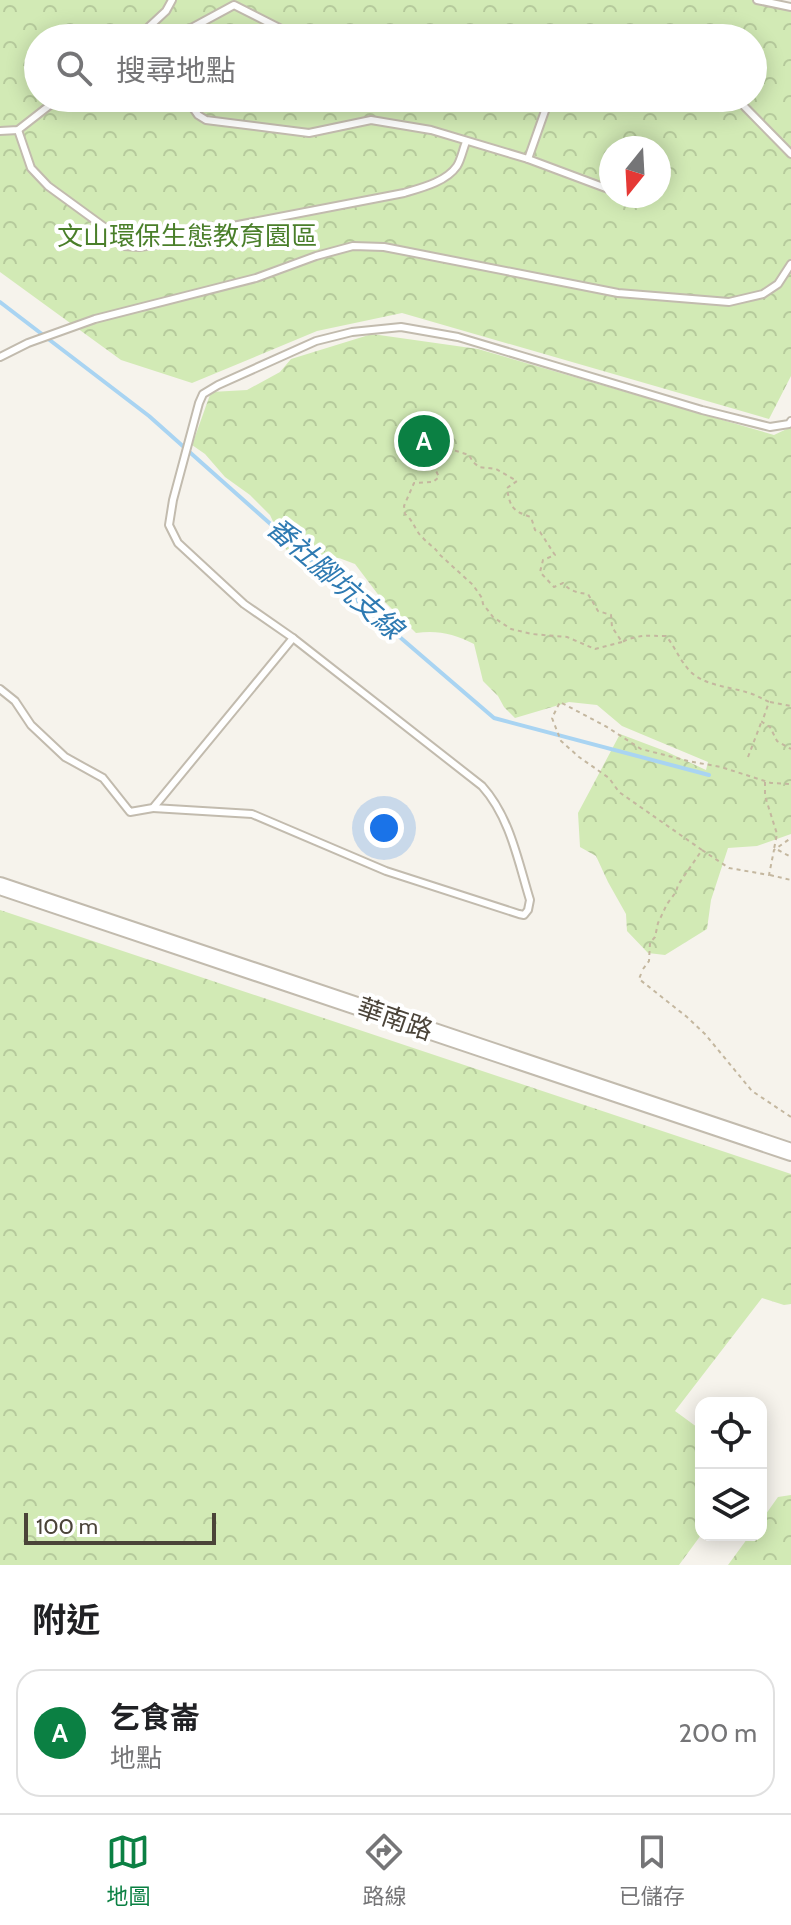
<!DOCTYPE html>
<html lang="zh-TW">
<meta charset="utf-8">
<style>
body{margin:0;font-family:Cabin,"Noto Sans TC",sans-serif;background:#f2f2f2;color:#202124}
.controls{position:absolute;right:24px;bottom:24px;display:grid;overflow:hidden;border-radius:16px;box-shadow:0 4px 20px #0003}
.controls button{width:72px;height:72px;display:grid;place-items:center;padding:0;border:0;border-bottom:2px solid #e0e0e0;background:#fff;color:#202124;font:40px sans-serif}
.compass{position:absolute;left:599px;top:136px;width:72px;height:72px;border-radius:50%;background:#fff;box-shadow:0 4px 20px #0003;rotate:198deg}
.scale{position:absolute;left:24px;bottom:20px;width:192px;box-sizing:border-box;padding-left:8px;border:4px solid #4b4439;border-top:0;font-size:22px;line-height:28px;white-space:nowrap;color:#4b4439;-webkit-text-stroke:6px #fff;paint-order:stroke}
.you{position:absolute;left:384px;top:828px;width:28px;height:28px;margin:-20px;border:6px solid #fff;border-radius:50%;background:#1a73e8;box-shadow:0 0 0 12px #1a73e833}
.badge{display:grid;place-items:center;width:52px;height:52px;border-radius:50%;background:#0b8043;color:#fff;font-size:26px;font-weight:700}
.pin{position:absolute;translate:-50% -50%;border:4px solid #fff;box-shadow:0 2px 8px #0006}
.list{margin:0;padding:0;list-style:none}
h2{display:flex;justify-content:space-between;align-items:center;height:104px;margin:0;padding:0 32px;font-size:34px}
h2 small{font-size:26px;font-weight:400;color:#757577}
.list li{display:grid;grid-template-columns:52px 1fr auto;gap:24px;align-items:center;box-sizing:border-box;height:128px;margin:0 16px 16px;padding:0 16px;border:2px solid #e0e0e0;border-radius:24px}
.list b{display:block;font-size:30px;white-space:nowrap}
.list p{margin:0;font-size:26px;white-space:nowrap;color:#757577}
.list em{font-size:26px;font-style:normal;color:#757577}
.icon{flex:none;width:44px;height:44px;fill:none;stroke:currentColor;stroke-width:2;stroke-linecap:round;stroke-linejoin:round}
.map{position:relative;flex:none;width:791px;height:1565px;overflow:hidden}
.search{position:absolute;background:#fff;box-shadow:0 4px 20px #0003;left:24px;right:24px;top:24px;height:88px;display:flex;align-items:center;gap:20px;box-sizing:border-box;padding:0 28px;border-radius:44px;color:#757577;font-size:30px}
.sheet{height:248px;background:#fff}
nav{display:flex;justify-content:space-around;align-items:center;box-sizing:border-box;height:112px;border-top:2px solid #e0e0e0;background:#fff;font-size:22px;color:#757577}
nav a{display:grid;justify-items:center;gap:4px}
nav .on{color:#0b8043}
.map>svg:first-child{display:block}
.forest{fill:url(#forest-crowns);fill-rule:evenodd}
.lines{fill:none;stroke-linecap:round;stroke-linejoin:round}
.stream{stroke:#a9d4f2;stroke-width:4}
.service-casing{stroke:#c2bbae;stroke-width:10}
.tertiary-casing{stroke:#c2bbae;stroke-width:20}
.path{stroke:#c4b79f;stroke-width:2;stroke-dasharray:4 4;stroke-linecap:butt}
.service{stroke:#fff;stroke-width:6}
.tertiary{stroke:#fff;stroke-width:16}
.labels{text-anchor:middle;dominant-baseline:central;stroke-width:8;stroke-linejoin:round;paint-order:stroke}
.park-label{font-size:26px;fill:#4a7f2a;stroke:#fff}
.street-label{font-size:26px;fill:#4b4439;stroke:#fff}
.water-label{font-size:28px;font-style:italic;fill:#2e7ab2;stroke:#fff}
</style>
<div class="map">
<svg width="791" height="1565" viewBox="0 0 791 1565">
<defs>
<pattern id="forest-crowns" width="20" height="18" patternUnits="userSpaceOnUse" patternTransform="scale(2)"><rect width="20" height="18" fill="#d2eab5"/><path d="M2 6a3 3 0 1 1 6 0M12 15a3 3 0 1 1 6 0" fill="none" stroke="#b6ca9c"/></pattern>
</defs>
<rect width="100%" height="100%" fill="#f6f3ec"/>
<g class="forest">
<path d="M0,0H758L791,7V376L769,419L402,313L317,331L192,383L121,360L0,272ZM38,38H753V98H38ZM611,148H659V196H611Z"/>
<path d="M372,334L478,349L774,435L791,427V834L757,846L728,848L711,900L707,929L665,955L648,953L627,931L626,914L608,882L596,856L580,847L578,813L620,734L665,751L706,770L708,762L622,726L597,705L569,702L515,718L504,707L498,696L483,681L474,644C454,634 438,630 416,633L380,597L355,564L339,558L312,566L291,560L270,515L250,495L225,477L205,454L192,445L211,392L247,390L280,372L291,359Z"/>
<polygon points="0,910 791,1174 791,1304 784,1305 762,1298 675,1411 701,1430 701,1535 679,1565 0,1565"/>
<polygon points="791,1495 791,1565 728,1565 750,1535 761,1535 761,1521 778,1497"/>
</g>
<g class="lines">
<polyline class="stream" points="0,302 149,416 338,584 494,718 709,775"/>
<defs>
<g id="service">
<polyline points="757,0 791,7"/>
<polyline points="137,38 166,11 172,0"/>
<polyline points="173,38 234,5 299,38"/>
<polyline points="183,98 193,108"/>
<polyline points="197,98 193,108 198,115 206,120 309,133 371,120 431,130 528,159 611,190"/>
<polyline points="625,98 639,98"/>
<polyline points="731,98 740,102 791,154"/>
<path d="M18,130L31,168L48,186L107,229L124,246L139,247L197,239L222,228L404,193C421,188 446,182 457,166C461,160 463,149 466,142"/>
<polyline points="0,131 18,130 59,98"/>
<polyline points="528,159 546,108 554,98"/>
<polyline points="0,357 28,343 95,319 256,278 316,256 353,246 384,247 618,293 729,302 763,294 778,284 791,264"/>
<polyline points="0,689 15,701 31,725 65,757 103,778 130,812 153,808 293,638 244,604 178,543 169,525 173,500 199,403 203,394 218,385 316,341 352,332 401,327 458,337 702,410 770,427 789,424 791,421"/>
<path d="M153,808L252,814L386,871L519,914L524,915L528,910L530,900C518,861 510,817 482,786L293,638"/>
</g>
<polyline id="tertiary" points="0,886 791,1152"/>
</defs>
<use href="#service" class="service-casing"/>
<use href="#tertiary" class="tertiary-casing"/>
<g class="path">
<path d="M622,642L595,649L567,637L532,634L511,629L493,617L483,604L482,598L473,585L439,554C434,546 429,545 423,538C415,531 414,521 405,514L404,506L414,483L433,482L439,477L429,456L422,450L424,441L469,455L473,462L479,467L496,469L517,481L507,488C510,508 513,511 531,517L535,530L540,532L555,555L543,560L540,572L554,587L563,583C570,591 577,593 588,594L598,611L611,615L612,627L622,642C639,634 648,636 666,636C676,648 680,662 692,673C705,685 729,687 746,692C754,694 761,698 769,702L762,722L770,727L777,741L791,749"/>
<polyline points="770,702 791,706"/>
<polyline points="748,757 761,723"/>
<polyline points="765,782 765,796 777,834 774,849"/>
<polyline points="702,850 619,792 609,778 579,757 561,741 552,718 560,702 607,727 641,749 688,761 721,767 771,783 791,784"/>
<polyline points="778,850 791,857"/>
<polyline points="770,875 791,880"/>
<polyline points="643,969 649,961 650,943 655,937 658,923 667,904 676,892 678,885 702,850 729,868 769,875 774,850 791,838"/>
<polyline points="641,974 639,979 687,1017 705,1034 752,1091 791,1117"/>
</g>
<use href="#service" class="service"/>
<use href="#tertiary" class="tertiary"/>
</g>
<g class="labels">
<g class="park-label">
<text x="187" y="236">文山環保生態教育園區</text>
</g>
<g class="street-label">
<text transform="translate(395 1019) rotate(19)">華南路</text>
</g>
<g class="water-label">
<text transform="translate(335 578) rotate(41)">番社腳坑支線</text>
</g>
</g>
</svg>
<div class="controls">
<button><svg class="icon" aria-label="locate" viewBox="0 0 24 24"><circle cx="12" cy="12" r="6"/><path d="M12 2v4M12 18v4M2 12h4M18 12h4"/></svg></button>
<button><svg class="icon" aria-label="layers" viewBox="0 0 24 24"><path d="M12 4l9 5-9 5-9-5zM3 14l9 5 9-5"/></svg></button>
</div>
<svg class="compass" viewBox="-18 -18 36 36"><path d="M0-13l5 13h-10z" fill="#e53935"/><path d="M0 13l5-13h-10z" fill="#757577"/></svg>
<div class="scale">100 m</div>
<div class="you"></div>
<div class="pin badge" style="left:424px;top:441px">A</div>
<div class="search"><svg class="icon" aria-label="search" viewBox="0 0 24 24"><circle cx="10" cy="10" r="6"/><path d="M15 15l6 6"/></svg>搜尋地點</div>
</div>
<section class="sheet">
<h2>附近<small></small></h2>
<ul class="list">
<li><span class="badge">A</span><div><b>乞食崙</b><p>地點</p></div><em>200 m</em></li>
</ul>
</section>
<nav>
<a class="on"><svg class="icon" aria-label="map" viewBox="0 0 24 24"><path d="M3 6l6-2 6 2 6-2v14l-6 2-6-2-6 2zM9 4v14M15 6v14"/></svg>地圖</a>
<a><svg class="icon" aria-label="directions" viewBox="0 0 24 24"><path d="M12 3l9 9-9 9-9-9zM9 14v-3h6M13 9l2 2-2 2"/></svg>路線</a>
<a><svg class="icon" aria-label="saved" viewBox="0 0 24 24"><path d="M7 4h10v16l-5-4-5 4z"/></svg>已儲存</a>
</nav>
